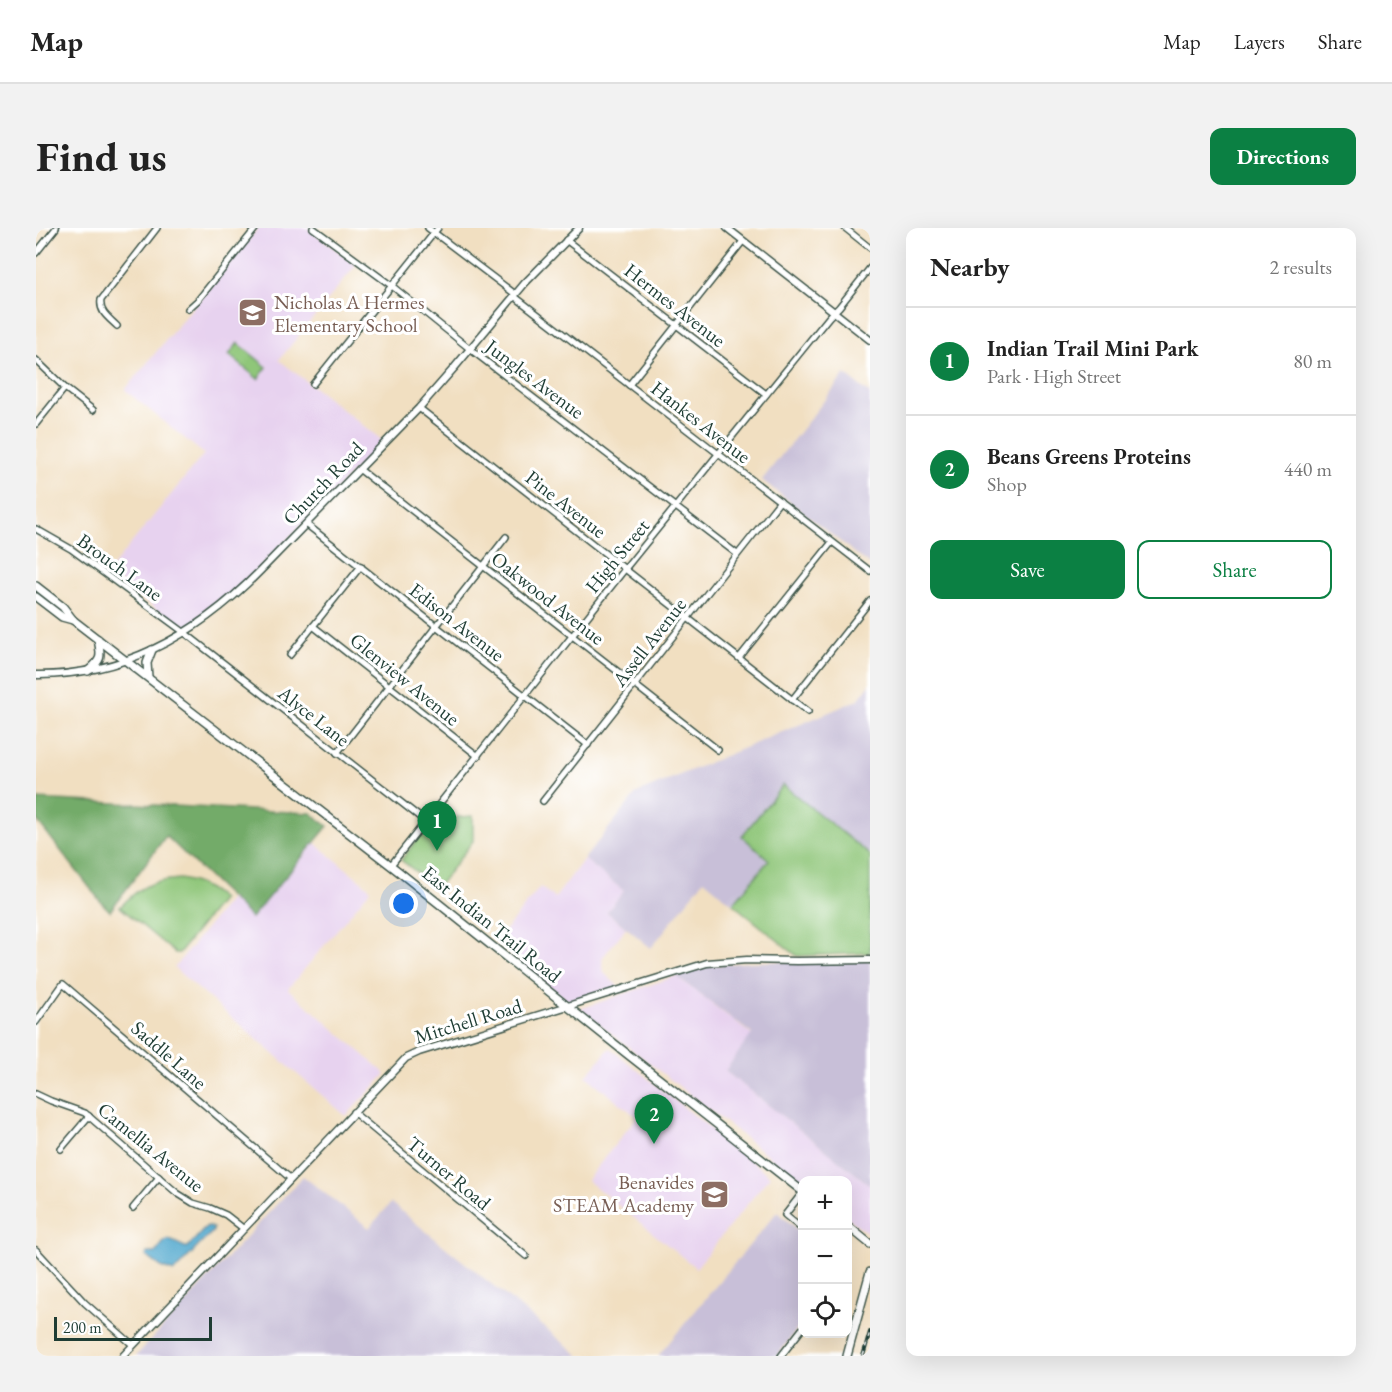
<!DOCTYPE html>
<meta charset="utf-8">
<style>
body{margin:0;font-family:"EB Garamond",serif;background:#f2f2f2;color:#222}
.controls{position:absolute;right:18px;bottom:18px;display:grid;overflow:hidden;border-radius:12px;box-shadow:0 6px 24px #0002}
.controls button{width:54px;height:54px;display:grid;place-items:center;padding:0;border:0;border-bottom:2px solid #e0e0e0;background:#fff;color:#222;font:30px sans-serif}
.scale{position:absolute;left:18px;bottom:15px;width:158px;box-sizing:border-box;padding-left:6px;border:3px solid #1f3d34;border-top:0;font-size:16px;line-height:21px;white-space:nowrap;color:#1f3d34;-webkit-text-stroke:4px #fff;paint-order:stroke}
.you{position:absolute;left:368px;top:676px;width:21px;height:21px;margin:-15px;border:4px solid #fff;border-radius:50%;background:#1a73e8;box-shadow:0 0 0 9px #1a73e833}
.badge{display:grid;place-items:center;width:39px;height:39px;border-radius:50%;background:#0b8043;color:#fff;font-size:20px;font-weight:700}
.pin{position:absolute;translate:-50% -50px;filter:drop-shadow(0 2px 3px #0008)}
.pin::after{content:'';position:absolute;top:32px;width:21px;height:18px;background:inherit;clip-path:polygon(0 0,100% 0,50% 100%)}
.list{margin:0;padding:0;list-style:none}
h2{display:flex;justify-content:space-between;align-items:center;height:78px;margin:0;padding:0 24px;font-size:26px}
h2 small{font-size:20px;font-weight:400;color:#767676}
.list li{display:grid;grid-template-columns:39px 1fr auto;gap:18px;align-items:center;box-sizing:border-box;height:108px;padding:0 24px;border-top:2px solid #e0e0e0}
.list b{display:block;font-size:22px;white-space:nowrap}
.list p{margin:0;font-size:20px;white-space:nowrap;color:#767676}
.list em{font-size:20px;font-style:normal;color:#767676}
.actions{display:flex;gap:12px;padding:18px 24px}
.actions a{flex:1;padding:14px 0;border:2px solid #0b8043;border-radius:12px;text-align:center;font-size:21px;color:#0b8043}
.actions .main{background:#0b8043;color:#fff}
.icon{flex:none;width:33px;height:33px;fill:none;stroke:currentColor;stroke-width:2;stroke-linecap:round;stroke-linejoin:round}
.map{position:relative;flex:none;width:834px;height:1128px;overflow:hidden;border-radius:12px}
header{display:flex;align-items:center;gap:36px;box-sizing:border-box;height:84px;padding:0 30px;background:#fff;border-bottom:2px solid #e0e0e0}
header strong{font-size:28px}
nav{display:flex;gap:33px;margin-inline-start:auto;font-size:21px}
.intro{display:flex;align-items:center;justify-content:space-between;box-sizing:border-box;height:144px;padding:0 36px}
h1{margin:0;font-size:42px}
.button{padding:15px 27px;border-radius:12px;background:#0b8043;color:#fff;font-size:21px;font-weight:700}
main{display:flex;gap:36px;padding:0 36px}
aside{flex:1;background:#fff;border-radius:12px;box-shadow:0 6px 24px #0002}
.map>svg:first-child{display:block}
.built{fill:#e7d2ef}
.industrial{fill:#c8bfd8}
.green{fill:#8fc679;stroke:#578256;stroke-width:1.5}
.forest{fill:#73ab69;stroke:#49744e;stroke-width:1.5}
.water{fill:#50a7cd;stroke:#387280;stroke-width:1.5}
.lines{fill:none;stroke-linecap:round;stroke-linejoin:round}
.minor-casing{stroke:#3e5549;stroke-width:8}
.tertiary-casing{stroke:#3e5549;stroke-width:9}
.secondary-casing{stroke:#3e5549;stroke-width:10}
.minor{stroke:#fff;stroke-width:5}
.tertiary{stroke:#fff;stroke-width:6}
.secondary{stroke:#fff;stroke-width:7}
.rail-casing{stroke:#1f3d34;stroke-width:4}
.rail{stroke:#fff;stroke-width:1.5;stroke-dasharray:4.5;stroke-linecap:butt}
.labels{text-anchor:middle;dominant-baseline:central;stroke-width:6;stroke-linejoin:round;paint-order:stroke}
.education-label{font-size:20px;fill:#785e54;stroke:#fff;text-anchor:start}
.street-label{font-size:20px;fill:#1f3d34;stroke:#fff}
</style>
<header>
<strong>Map</strong>
<nav><a>Map</a><a>Layers</a><a>Share</a></nav>
</header>
<div class="intro"><h1>Find us</h1><a class="button">Directions</a></div>
<main>
<div class="map">
<svg width="834" height="1128" viewBox="0 0 834 1128">
<rect width="100%" height="100%" fill="#fff"/>
<filter id="ink" filterUnits="userSpaceOnUse"><feTurbulence type="fractalNoise" baseFrequency=".0167" numOctaves="2"/><feDisplacementMap in="SourceGraphic" scale="12" xChannelSelector="R" yChannelSelector="G"/><feConvolveMatrix kernelMatrix="1 2 1 2 8 2 1 2 1" color-interpolation-filters="sRGB"/></filter>
<filter id="wash" filterUnits="userSpaceOnUse"><feTurbulence type="fractalNoise" baseFrequency=".008" numOctaves="4" result="noise"/><feDisplacementMap in="SourceGraphic" scale="24" xChannelSelector="R" yChannelSelector="G"/><feGaussianBlur stdDeviation="1.35" result="paint"/><feColorMatrix in="noise" values="0 0 0 0 0 0 0 0 0 0 0 0 0 0 0 0 0 1.4 0 .05"/><feComposite in="paint" operator="in"/></filter>
<g filter="url(#wash)">
<rect width="100%" height="100%" fill="#f1dfc1"/>
<g class="built">
<polygon points="222,0 272,0 320,37 243,132 347,213 207,357 149,403 72,344 168,226 89,162"/>
<polygon points="279,615 335,661 252,761 350,846 310,888 138,740 194,671 215,690"/>
<polygon points="548,631 588,663 571,684 590,700 566,730 568,745 583,759 534,775 459,715 504,659 519,670"/>
<polygon points="640,748 716,807 689,843 834,957 834,1007 812,990 812,952 766,952 766,954 544,781"/>
<polygon points="574,820 734,948 660,1040 551,952 601,889 550,848"/>
</g>
<g class="industrial">
<polygon points="809,146 834,166 834,337 726,252"/>
<polygon points="834,456 834,627 747,557 706,608 733,631 697,676 668,652 615,720 571,684 588,663 548,631 601,565 822,472"/>
<polygon points="834,732 834,957 689,843 716,806 640,748 668,738 714,734"/>
<polygon points="267,948 333,1000 355,975 544,1128 100,1128"/>
<polygon points="741,984 766,1005 766,1095 741,1128 622,1128"/>
</g>
<g class="green">
<polygon points="202,115 231,139 222,151 193,127"/>
<polygon points="747,557 834,627 834,725 761,728 697,676 733,632 706,608"/>
<polygon points="437,588 437,613 401,660 365,632 397,591"/>
<path d="M144,651C162,654 173,660 186,671L143,725H139L84,679C104,658 115,653 144,651Z"/>
</g>
<polygon class="forest" points="0,571 275,585 292,598 215,690 130,608 74,683 65,674 0,591"/>
<polygon class="water" points="171,998 177,1000 177,1003 138,1044 127,1040 110,1028 111,1025 119,1025 128,1014 132,1011 149,1019 152,1019"/>
</g>
<g filter="url(#ink)">
<g class="lines">
<defs>
<g id="minor">
<polyline points="277,0 356,58 434,121 701,326"/>
<polyline points="392,0 479,66"/>
<polyline points="809,0 834,20"/>
<polyline points="530,12 730,166"/>
<polyline points="0,25 20,0"/>
<polyline points="478,68 834,343"/>
<polyline points="152,81 162,72 220,0"/>
<path d="M81,98C73,90 63,84 65,72L121,0"/>
<polyline points="0,132 29,160 57,182"/>
<polyline points="277,156 402,0"/>
<polyline points="593,157 707,13"/>
<polyline points="383,180 772,484"/>
<polyline points="0,196 29,160"/>
<polyline points="323,241 682,522"/>
<polyline points="270,296 552,517"/>
<polyline points="0,301 35,321 149,405 390,594"/>
<polyline points="277,398 442,528"/>
<polyline points="254,427 325,338"/>
<polyline points="703,430 796,314"/>
<polyline points="756,472 834,373"/>
<polyline points="301,525 470,309"/>
<polyline points="507,573 744,273"/>
<polyline points="355,637 589,341 793,89 803,79 834,40"/>
<polyline points="0,794 27,756 255,951"/>
<polyline points="0,866 15,873 49,885 141,965 157,975 174,980 190,987 208,1001"/>
<polyline points="317,884 490,1028"/>
<polyline points="25,921 53,888"/>
<polyline points="766,965 749,987 766,1001"/>
<polyline points="97,980 123,949"/>
<polyline points="0,1022 49,1075 97,1117"/>
<polyline points="745,1128 766,1101"/>
</g>
<g id="tertiary">
<polyline points="691,0 834,112"/>
<path d="M0,447C90,448 163,405 224,343L383,180L419,139L489,55L543,0"/>
<polyline points="87,1128 370,830 383,824 671,735 711,732 761,733 834,732"/>
</g>
<g id="secondary">
<polyline points="0,358 27,379 37,392 362,643 590,825 766,963"/>
<polyline points="0,369 26,389 37,392"/>
<path d="M52,443C67,431 65,428 62,411"/>
<polyline points="112,449 111,435 116,422"/>
<polyline points="812,998 834,1016"/>
<polyline points="811,1128 834,1044"/>
</g>
</defs>
<use href="#minor" class="minor-casing"/>
<use href="#tertiary" class="tertiary-casing"/>
<use href="#secondary" class="secondary-casing"/>
<use href="#minor" class="minor"/>
<use href="#tertiary" class="tertiary"/>
<use href="#secondary" class="secondary"/>
<defs>
<polyline id="rail" points="827,1128 834,1104"/>
</defs>
<use href="#rail" class="rail-casing"/>
<use href="#rail" class="rail"/>
</g>
</g>
<defs>
<symbol id="school-square" viewBox="-11 -11 22 22"><rect x="-9" y="-9" width="18" height="18" rx="4" fill="#8d6e63" stroke="#fff"/><path d="M0-5L7-2L0 1L-7-2ZM-4 1L0 2.5L4 1V4Q0 6-4 4Z" fill="#fff"/></symbol>
</defs>
<g fill-rule="evenodd">
<use href="#school-square" x="200" y="68" width="33" height="33"/>
<use href="#school-square" x="662" y="950" width="33" height="33"/>
</g>
<g class="labels">
<g class="education-label">
<text x="238" y="74">Nicholas A Hermes<tspan x="238" dy="23">Elementary School</tspan></text>
<text x="658" y="954" text-anchor="end">Benavides<tspan x="658" dy="23">STEAM Academy</tspan></text>
</g>
<g class="street-label">
<text transform="translate(639 77) rotate(38)">Hermes Avenue</text>
<text transform="translate(499 151) rotate(37)">Jungles Avenue</text>
<text transform="translate(665 194) rotate(38)">Hankes Avenue</text>
<text transform="translate(287 255) rotate(-46)">Church Road</text>
<text transform="translate(530 276) rotate(38)">Pine Avenue</text>
<text transform="translate(581 328) rotate(-51)">High Street</text>
<text transform="translate(84 339) rotate(36)">Brouch Lane</text>
<text transform="translate(512 370) rotate(38)">Oakwood Avenue</text>
<text transform="translate(421 394) rotate(38)">Edison Avenue</text>
<text transform="translate(613 414) rotate(-52)">Assell Avenue</text>
<text transform="translate(369 451) rotate(39)">Glenview Avenue</text>
<text transform="translate(278 488) rotate(38)">Alyce Lane</text>
<text transform="translate(456 696) rotate(39)">East Indian Trail Road</text>
<text transform="translate(432 793) rotate(-17)">Mitchell Road</text>
<text transform="translate(133 827) rotate(41)">Saddle Lane</text>
<text transform="translate(115 919) rotate(39)">Camellia Avenue</text>
<text transform="translate(413 945) rotate(40)">Turner Road</text>
</g>
</g>
</svg>
<div class="controls">
<button>+</button>
<button>−</button>
<button><svg class="icon" aria-label="locate" viewBox="0 0 24 24"><circle cx="12" cy="12" r="6"/><path d="M12 2v4M12 18v4M2 12h4M18 12h4"/></svg></button>
</div>
<div class="scale">200 m</div>
<div class="you"></div>
<div class="pin badge" style="left:401px;top:623px">1</div>
<div class="pin badge" style="left:618px;top:916px">2</div>
</div>
<aside>
<h2>Nearby<small>2 results</small></h2>
<ul class="list">
<li><span class="badge">1</span><div><b>Indian Trail Mini Park</b><p>Park · High Street</p></div><em>80 m</em></li>
<li><span class="badge">2</span><div><b>Beans Greens Proteins</b><p>Shop</p></div><em>440 m</em></li>
</ul>
<div class="actions"><a class="main">Save</a><a>Share</a></div>
</aside>
</main>
